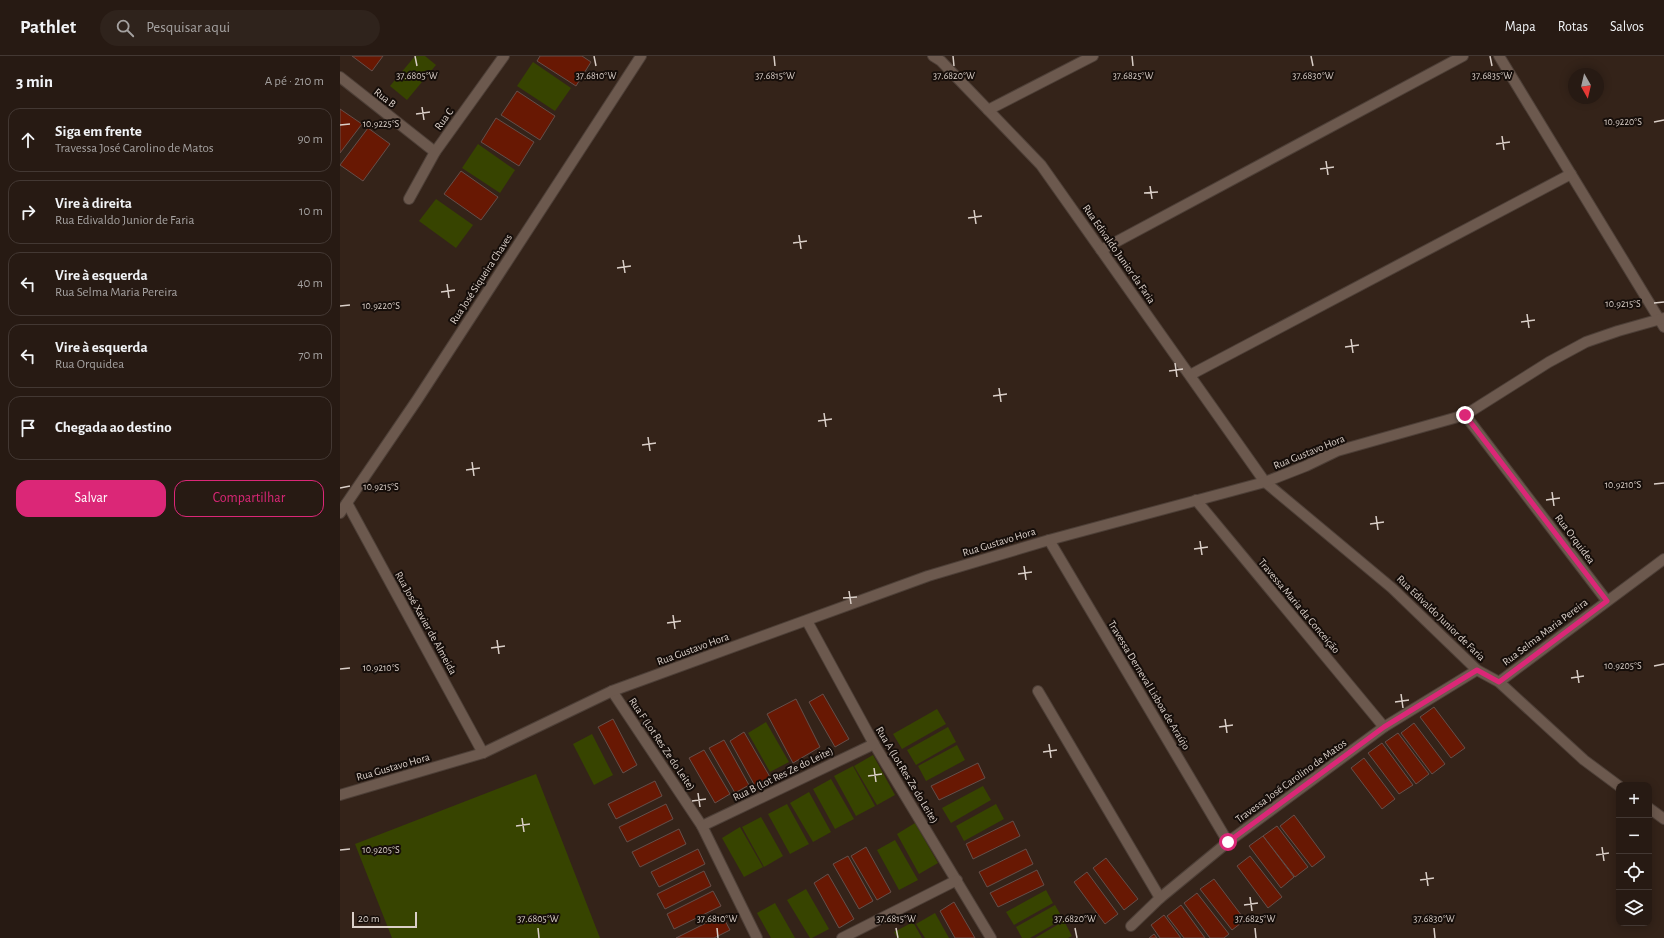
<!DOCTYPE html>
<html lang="pt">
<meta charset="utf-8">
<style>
body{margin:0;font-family:"Alegreya Sans",sans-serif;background:#2f231c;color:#f1f3f6}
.controls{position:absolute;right:12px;bottom:12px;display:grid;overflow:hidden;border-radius:8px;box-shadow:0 2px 10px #0003}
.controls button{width:36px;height:36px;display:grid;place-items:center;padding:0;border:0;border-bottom:1px solid #433833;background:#271a13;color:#f1f3f6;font:20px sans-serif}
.compass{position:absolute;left:1228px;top:12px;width:36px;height:36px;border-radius:50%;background:#271a13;box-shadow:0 2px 10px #0003;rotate:172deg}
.scale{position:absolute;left:12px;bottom:10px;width:65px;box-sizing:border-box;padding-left:4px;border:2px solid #dacfc8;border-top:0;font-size:11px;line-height:14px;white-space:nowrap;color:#dacfc8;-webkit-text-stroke:3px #160e0a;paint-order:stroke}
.stop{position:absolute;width:12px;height:12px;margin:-9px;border:3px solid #db2777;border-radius:50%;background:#fff}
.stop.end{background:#db2777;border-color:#fff;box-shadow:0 1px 4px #0008}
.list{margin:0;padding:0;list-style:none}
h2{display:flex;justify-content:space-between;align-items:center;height:52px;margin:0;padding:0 16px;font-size:17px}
h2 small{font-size:13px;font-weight:400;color:#a4a1a0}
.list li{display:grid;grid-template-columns:26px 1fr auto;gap:12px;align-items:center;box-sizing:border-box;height:64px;margin:0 8px 8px;padding:0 8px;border:1px solid #433833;border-radius:12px}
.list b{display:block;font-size:15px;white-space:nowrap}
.list p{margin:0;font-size:13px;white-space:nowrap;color:#a4a1a0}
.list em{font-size:13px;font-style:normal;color:#a4a1a0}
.actions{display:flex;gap:8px;padding:12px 16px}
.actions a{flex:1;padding:9px 0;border:1px solid #db2777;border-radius:12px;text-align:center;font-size:14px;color:#db2777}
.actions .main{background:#db2777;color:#fff}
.icon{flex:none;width:22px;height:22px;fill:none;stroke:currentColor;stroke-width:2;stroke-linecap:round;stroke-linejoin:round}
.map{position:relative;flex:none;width:1324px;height:882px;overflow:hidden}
header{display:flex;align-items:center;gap:24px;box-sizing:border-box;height:56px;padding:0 20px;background:#271a13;border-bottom:1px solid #433833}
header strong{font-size:19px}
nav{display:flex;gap:22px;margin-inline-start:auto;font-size:14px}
.search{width:280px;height:36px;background:#2f231c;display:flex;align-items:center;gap:10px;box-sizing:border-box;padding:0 14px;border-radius:22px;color:#a4a1a0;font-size:15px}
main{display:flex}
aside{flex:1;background:#271a13}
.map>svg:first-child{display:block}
.green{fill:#374400}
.building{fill:#681803;stroke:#654f4a}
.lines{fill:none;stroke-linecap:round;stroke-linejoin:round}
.minor-casing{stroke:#4d3f37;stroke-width:12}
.minor{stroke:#6c594e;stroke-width:10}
.route{stroke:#db2777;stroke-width:5}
.ticks{fill:none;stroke:#dacfc8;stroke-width:1.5}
.labels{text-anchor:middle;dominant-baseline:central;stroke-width:4;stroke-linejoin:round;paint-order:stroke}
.street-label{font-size:11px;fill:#dacfc8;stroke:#160e0a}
.ticks-label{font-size:10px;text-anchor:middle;fill:#dacfc8;stroke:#160e0a;stroke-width:4;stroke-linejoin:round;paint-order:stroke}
</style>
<header>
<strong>Pathlet</strong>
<div class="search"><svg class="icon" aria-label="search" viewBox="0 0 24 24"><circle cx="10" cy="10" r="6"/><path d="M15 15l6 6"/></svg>Pesquisar aqui</div>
<nav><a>Mapa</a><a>Rotas</a><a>Salvos</a></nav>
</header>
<main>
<aside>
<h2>3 min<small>A pé · 210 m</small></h2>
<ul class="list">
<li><svg class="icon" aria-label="ahead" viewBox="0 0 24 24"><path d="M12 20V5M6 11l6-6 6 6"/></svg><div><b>Siga em frente</b><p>Travessa José Carolino de Matos</p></div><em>90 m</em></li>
<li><svg class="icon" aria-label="right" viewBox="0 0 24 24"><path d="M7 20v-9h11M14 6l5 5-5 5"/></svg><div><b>Vire à direita</b><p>Rua Edivaldo Junior de Faria</p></div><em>10 m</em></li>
<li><svg class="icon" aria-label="left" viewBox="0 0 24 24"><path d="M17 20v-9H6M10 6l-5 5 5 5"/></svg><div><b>Vire à esquerda</b><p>Rua Selma Maria Pereira</p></div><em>40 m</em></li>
<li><svg class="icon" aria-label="left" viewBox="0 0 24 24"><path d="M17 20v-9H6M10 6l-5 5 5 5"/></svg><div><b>Vire à esquerda</b><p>Rua Orquidea</p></div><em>70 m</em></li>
<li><svg class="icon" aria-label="arrive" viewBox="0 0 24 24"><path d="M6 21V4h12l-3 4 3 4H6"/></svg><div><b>Chegada ao destino</b></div></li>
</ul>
<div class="actions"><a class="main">Salvar</a><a>Compartilhar</a></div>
</aside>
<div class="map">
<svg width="1324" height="882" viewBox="0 0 1324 882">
<rect width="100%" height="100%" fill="#342319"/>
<g class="green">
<polygon points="75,0 85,0 96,9 67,44 50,30"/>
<polygon points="193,6 231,32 215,55 177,30"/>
<polygon points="138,88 175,114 160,137 122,112"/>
<polygon points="96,143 133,169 116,192 79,165"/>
<polygon points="597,653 606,668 562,693 553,678"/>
<polygon points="426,666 449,706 430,716 408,677"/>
<polygon points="608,671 616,686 576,709 567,694"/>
<polygon points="252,678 273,719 254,729 233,688"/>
<polygon points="617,689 625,704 586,725 578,710"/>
<polygon points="533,699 555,739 537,749 514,710"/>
<polygon points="513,710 535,750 516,760 494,720"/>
<polygon points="196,718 260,882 52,882 15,788"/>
<polygon points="491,723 514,763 495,773 473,733"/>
<polygon points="643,730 651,744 611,767 602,752"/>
<polygon points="469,736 491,776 473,786 450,747"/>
<polygon points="447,748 469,788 450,798 428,758"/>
<polygon points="656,748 664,763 624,785 616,770"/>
<polygon points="421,761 443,800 424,811 402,771"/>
<polygon points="575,767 598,807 579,818 557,778"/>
<polygon points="400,771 423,811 404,821 382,782"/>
<polygon points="555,784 578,824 559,834 537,794"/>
<polygon points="466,833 489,873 472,882 470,882 447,844"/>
<polygon points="706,834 713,847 674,869 666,856"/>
<polygon points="435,847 455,882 431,882 417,857"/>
<polygon points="715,849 723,863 690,882 682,882 676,871"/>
<polygon points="595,857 609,882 585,882 576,868"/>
<polygon points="724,865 732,880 728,882 695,882"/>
<polygon points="573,866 582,882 557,882 554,876"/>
</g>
<g class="building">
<polygon points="12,0 43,0 32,15"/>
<polygon points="200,0 242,0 251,6 236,30 197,5"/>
<polygon points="177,35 215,60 200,84 161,59"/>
<polygon points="0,53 22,68 0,97"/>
<polygon points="156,62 194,86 179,110 141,86"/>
<polygon points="28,72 50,88 23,125 0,109"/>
<polygon points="121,115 158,141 141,164 104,138"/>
<polygon points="483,638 509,683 495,691 469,646"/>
<polygon points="456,643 480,691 453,707 427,658"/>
<polygon points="1094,651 1125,692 1111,702 1080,661"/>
<polygon points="273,663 297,709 283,717 258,671"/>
<polygon points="1074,667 1105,708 1092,718 1061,677"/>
<polygon points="404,676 430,721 415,730 390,685"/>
<polygon points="1058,677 1089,718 1076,728 1045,686"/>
<polygon points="384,684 409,729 395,737 369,692"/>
<polygon points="1042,687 1073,729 1059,738 1028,697"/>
<polygon points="364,694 390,738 375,747 349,702"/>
<polygon points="1024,702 1055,743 1042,753 1011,712"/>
<polygon points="638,707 645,722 599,744 591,730"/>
<polygon points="315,725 322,740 276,763 268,748"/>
<polygon points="326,748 333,763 287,786 279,771"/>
<polygon points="954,759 985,801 972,811 940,770"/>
<polygon points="673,765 680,780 633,803 626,788"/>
<polygon points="937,770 968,811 955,821 923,780"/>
<polygon points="339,773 346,788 300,811 292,796"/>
<polygon points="923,780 954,821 941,832 909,790"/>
<polygon points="526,791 551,836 537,844 511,800"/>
<polygon points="358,793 365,808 319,831 311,816"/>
<polygon points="686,793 693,808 647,831 639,816"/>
<polygon points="508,800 533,845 519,853 493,808"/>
<polygon points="910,800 942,841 928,852 897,810"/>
<polygon points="766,802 798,843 784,854 753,812"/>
<polygon points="697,814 704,829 658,851 650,837"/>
<polygon points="364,815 371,830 325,853 317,838"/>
<polygon points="747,816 778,858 765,868 734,826"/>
<polygon points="488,818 514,863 499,872 474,827"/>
<polygon points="874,823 905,864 892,874 860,833"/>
<polygon points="373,835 381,850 334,873 327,858"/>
<polygon points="857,837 889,878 884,882 870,882 844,847"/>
<polygon points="614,846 635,882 615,882 600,855"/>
<polygon points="841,849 865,882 844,882 827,860"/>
<polygon points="382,859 390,874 374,882 336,882"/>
<polygon points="824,859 841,882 820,882 811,869"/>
<polygon points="814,878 817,882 809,882"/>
</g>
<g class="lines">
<defs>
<g id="minor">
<polyline points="593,0 601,5 701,109 925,426 1052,532 1137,614 1159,626 1244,704 1279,730"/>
<polyline points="1159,0 1324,271"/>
<polyline points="0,21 95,96"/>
<polyline points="648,54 753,0"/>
<polyline points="69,143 95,96 164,0"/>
<polyline points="761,194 1123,0"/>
<polyline points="850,319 1231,118"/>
<polyline points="1125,359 1267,545"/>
<polyline points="856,444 1044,671"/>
<polyline points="7,447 143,697"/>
<polyline points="0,457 77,344 301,0"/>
<polyline points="709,484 888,786"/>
<polyline points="467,565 534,688 651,882"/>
<polyline points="1159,626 1324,503"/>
<polyline points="272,635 362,770 417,882"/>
<polyline points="698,635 820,842"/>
<polyline points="0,739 143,697 272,635 588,520 709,484 925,426 966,410 997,395 1125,359 1209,306 1246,286 1278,275 1324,262"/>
<polyline points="1309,752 1324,763"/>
<polyline points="362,770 534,688"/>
<polyline points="791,870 820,842 888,786 1044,671 1137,614"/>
<polyline points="502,882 617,824"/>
</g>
</defs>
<use href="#minor" class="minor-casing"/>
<use href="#minor" class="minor"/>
</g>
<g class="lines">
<polyline class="route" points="888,786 1044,671 1137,614 1159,626 1267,545 1125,359"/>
</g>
<path class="ticks" d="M75,0L77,10M254,0L256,10M434,0L435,10M613,0L614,10M792,0L793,10M971,0L973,10M1150,0L1152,10M82,51L84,64M76,58L90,56M1314,66L1324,64M0,69L10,68M1162,80L1164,94M1156,88L1170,86M986,105L988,119M980,113L994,111M810,130L812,143M804,137L818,136M634,154L636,168M628,162L642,160M459,179L461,193M453,187L467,185M283,204L285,217M277,212L291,210M107,228L109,242M101,236L115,234M1314,247L1324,246M0,250L10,249M1187,258L1189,272M1181,266L1195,264M1011,283L1013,297M1005,291L1019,289M835,307L837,321M829,315L843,313M659,332L661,346M653,340L667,338M484,357L486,371M478,365L492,363M308,381L310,395M302,389L316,387M132,406L134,420M126,414L140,412M1314,428L1324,427M0,432L10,430M1212,436L1214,450M1206,444L1220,442M1036,460L1038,474M1030,468L1044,466M860,485L862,499M854,493L868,491M684,510L686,524M678,518L692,516M509,535L511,548M503,542L517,541M333,559L335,573M327,567L341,565M157,584L159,598M151,592L165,590M1314,610L1324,608M0,613L10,612M1237,614L1239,627M1231,622L1244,620M1061,638L1063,652M1055,646L1069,644M885,663L887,677M879,671L893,669M709,688L711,702M703,696L717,694M534,712L536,726M528,720L542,718M358,737L360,751M352,745L366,743M182,762L184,776M176,770L190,768M1262,791L1264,805M0,794L10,793M1256,799L1269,797M1086,816L1088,830M1080,824L1094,822M910,841L912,855M904,849L918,847M198,872L199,882M377,872L378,882M556,872L558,882M735,872L737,882M915,872L916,882M1094,872L1095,882"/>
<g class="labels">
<g class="street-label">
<text transform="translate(45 42) rotate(38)">Rua B</text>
<text transform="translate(104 63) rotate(-54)">Rua C</text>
<text transform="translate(779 198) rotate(55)">Rua Edivaldo Junior da Faria</text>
<text transform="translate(141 223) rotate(-57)">Rua José Siqueira Chaves</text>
<text transform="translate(969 396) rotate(-22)">Rua Gustavo Hora</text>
<text transform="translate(1235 483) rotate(53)">Rua Orquidea</text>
<text transform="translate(659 486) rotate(-17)">Rua Gustavo Hora</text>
<text transform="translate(959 550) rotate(50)">Travessa Maria da Conceição</text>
<text transform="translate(1101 562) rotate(44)">Rua Edivaldo Junior de Faria</text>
<text transform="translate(86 567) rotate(61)">Rua José Xavier de Almeida</text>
<text transform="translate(1205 576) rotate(-37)">Rua Selma Maria Pereira</text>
<text transform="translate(353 593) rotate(-20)">Rua Gustavo Hora</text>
<text transform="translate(809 629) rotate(59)">Travessa Derneval Lisboa de Araújo</text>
<text transform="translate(322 688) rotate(56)">Rua F (Lot Res Ze do Leite)</text>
<text transform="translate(53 711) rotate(-16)">Rua Gustavo Hora</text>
<text transform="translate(443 718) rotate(-26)">Rua B (Lot Res Ze do Leite)</text>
<text transform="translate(567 719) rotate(59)">Rua A (Lot Res Ze do Leite)</text>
<text transform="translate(951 725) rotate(-36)">Travessa José Carolino de Matos</text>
</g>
</g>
<g class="ticks-label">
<text x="77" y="23">37.6805°W</text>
<text x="256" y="23">37.6810°W</text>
<text x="435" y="23">37.6815°W</text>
<text x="614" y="23">37.6820°W</text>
<text x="793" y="23">37.6825°W</text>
<text x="973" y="23">37.6830°W</text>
<text x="1152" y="23">37.6835°W</text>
<text x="1283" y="69">10.9220°S</text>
<text x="41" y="71">10.9225°S</text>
<text x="1283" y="251">10.9215°S</text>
<text x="41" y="253">10.9220°S</text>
<text x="1283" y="432">10.9210°S</text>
<text x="41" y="434">10.9215°S</text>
<text x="1283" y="613">10.9205°S</text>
<text x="41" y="615">10.9210°S</text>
<text x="41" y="797">10.9205°S</text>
<text x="198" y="866">37.6805°W</text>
<text x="377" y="866">37.6810°W</text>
<text x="556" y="866">37.6815°W</text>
<text x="735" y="866">37.6820°W</text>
<text x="915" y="866">37.6825°W</text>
<text x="1094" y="866">37.6830°W</text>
</g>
</svg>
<div class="controls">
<button>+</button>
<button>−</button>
<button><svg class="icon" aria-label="locate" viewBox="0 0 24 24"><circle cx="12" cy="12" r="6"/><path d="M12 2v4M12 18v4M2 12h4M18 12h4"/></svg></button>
<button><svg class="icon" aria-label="layers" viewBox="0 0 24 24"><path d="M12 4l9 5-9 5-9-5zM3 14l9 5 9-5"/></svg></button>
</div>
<svg class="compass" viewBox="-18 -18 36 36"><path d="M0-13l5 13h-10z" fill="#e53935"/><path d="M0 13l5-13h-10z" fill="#a4a1a0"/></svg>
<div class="scale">20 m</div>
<div class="stop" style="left:888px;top:786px"></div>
<div class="stop end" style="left:1125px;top:359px"></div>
</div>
</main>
